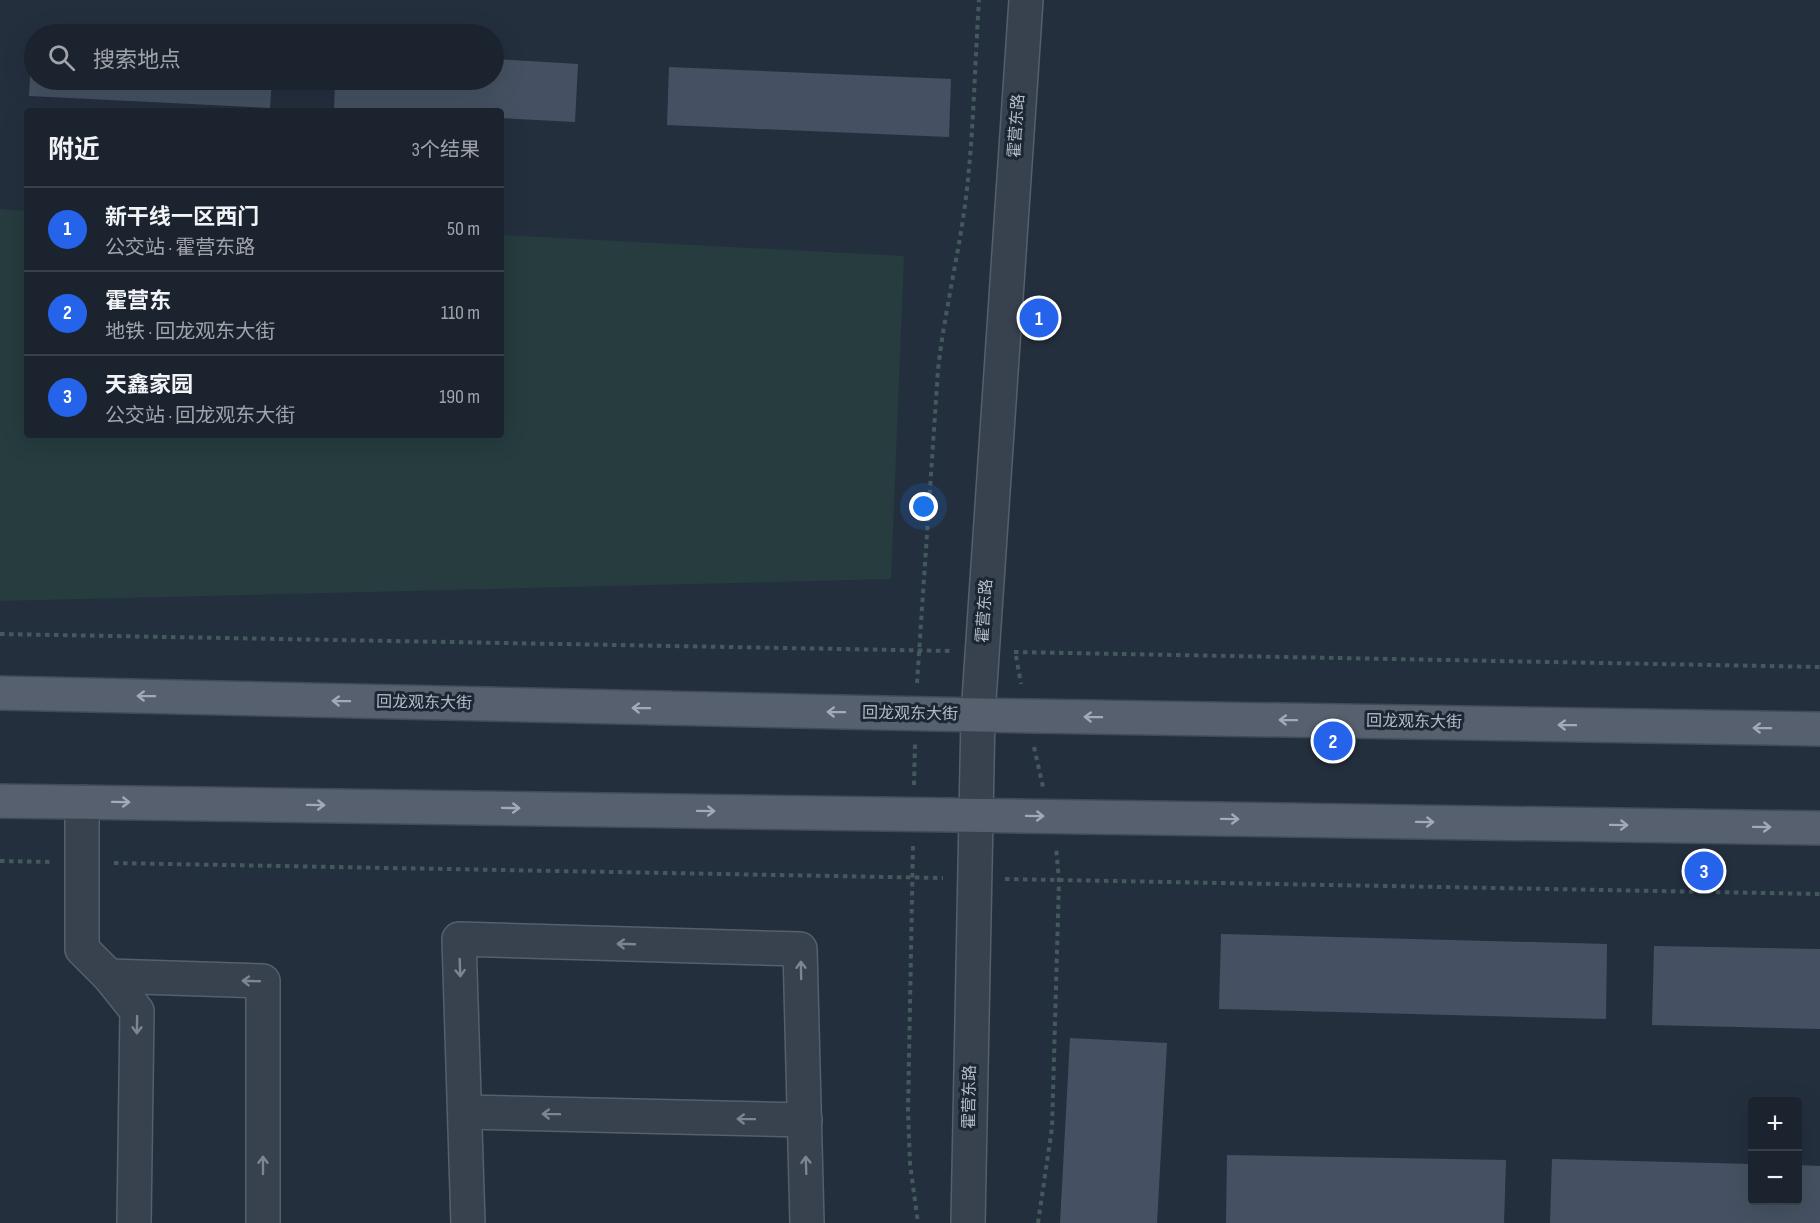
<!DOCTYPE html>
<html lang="zh">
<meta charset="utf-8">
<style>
body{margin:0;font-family:"Sofia Sans Condensed","Noto Sans SC",sans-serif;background:#282f3a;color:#f1f3f6}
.controls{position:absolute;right:18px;bottom:18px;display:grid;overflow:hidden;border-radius:6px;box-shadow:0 6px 24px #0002}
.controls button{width:54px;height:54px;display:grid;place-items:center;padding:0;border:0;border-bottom:2px solid #39404a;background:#1b232e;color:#f1f3f6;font:30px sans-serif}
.you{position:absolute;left:924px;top:507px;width:21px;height:21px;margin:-15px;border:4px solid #fff;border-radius:50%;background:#1a73e8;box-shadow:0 0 0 9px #1a73e833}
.badge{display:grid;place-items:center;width:39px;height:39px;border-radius:50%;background:#2563eb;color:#fff;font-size:20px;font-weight:700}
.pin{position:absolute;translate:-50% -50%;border:3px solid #fff;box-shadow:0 2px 6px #0006}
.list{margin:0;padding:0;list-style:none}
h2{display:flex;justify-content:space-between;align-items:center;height:78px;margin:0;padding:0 24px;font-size:26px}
h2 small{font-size:20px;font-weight:400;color:#a0a4aa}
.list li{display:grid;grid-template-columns:39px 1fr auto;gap:18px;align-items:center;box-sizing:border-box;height:84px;padding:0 24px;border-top:2px solid #39404a}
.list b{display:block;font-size:22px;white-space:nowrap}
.list p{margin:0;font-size:20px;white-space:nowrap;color:#a0a4aa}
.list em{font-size:20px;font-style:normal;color:#a0a4aa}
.icon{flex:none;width:33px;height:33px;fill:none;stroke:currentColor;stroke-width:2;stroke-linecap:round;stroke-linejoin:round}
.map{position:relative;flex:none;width:1820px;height:1223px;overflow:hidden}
.search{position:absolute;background:#1b232e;box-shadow:0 6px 24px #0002;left:24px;top:24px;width:480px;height:66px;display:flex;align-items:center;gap:15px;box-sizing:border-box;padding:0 21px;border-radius:33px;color:#a0a4aa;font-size:22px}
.panel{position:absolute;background:#1b232e;box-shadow:0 6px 24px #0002;left:24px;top:108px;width:480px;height:330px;border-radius:6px}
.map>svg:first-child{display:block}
.green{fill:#263c3f}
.building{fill:#455162}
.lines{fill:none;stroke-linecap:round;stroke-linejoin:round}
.minor-casing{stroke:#565f6c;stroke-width:36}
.major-casing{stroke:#414a57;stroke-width:36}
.path{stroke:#44595c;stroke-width:4;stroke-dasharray:4.5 4.5;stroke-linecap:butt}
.minor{stroke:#38414e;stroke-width:33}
.major{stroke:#56606e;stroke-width:33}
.oneway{stroke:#a1aab7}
.oneway2{stroke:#7c8592}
.labels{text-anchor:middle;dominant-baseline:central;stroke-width:6;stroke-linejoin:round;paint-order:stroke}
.street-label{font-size:16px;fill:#b4bcc9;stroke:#1d2633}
</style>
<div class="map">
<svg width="1820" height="1223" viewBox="0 0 1820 1223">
<rect width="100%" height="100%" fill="#242f3e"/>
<polygon class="green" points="0,209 27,211 27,435 501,435 501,235 904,256 891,579 0,601"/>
<g class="building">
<polygon points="32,38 34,38 34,80 272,80 270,108 29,96"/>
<polygon points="494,59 578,64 575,122 501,118 501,111 334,110 335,80 494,80"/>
<polygon points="669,67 951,79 949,137 667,125"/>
<polygon points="1221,934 1607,944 1606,1019 1219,1009"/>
<polygon points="1654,946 1820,949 1820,1029 1652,1025"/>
<polygon points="1070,1038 1167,1043 1157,1223 1060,1223"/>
<polygon points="1227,1155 1506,1160 1504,1223 1226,1223"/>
<polygon points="1552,1159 1752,1164 1752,1200 1798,1200 1798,1165 1820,1166 1820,1223 1550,1223"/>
</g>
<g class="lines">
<defs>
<g id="minor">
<polyline points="82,802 82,949 109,976 137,1011 134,1223"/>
<polyline points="109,976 263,981 263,1223"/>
<polyline points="465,1112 805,1120"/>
<polyline points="468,1223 459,939 800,949 807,1223"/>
<polyline points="968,1223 978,715 1026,0"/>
</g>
<g id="major">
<polyline points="0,693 978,715 1820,729"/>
<polyline points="0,801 1820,828"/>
</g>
</defs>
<use href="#minor" class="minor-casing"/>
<use href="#major" class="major-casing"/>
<g class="path">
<polyline points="0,634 952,651"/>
<polyline points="1014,652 1820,667"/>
<polyline points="1016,656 1021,684"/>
<path d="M917,683L938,370C945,306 962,243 968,179C974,120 975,60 979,0"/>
<polyline points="1034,747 1043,787"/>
<polyline points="914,785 915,744"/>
<polyline points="913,846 908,1111 910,1164 918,1223"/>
<polyline points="0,861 53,862"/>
<polyline points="114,863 943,878"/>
<polyline points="1005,879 1820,894"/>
<polyline points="1038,1223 1052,1128 1059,881 1056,847"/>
</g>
<use href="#minor" class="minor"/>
<use href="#major" class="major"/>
</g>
<defs><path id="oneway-shaft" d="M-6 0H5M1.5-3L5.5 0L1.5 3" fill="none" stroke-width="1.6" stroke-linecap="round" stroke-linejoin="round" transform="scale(1.5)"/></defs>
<g class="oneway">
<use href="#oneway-shaft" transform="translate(146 696) rotate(-179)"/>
<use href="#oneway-shaft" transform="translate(341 701) rotate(-179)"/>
<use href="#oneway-shaft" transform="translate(641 708) rotate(-179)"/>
<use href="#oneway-shaft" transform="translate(836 712) rotate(-179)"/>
<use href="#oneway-shaft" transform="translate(1093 717) rotate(-179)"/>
<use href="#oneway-shaft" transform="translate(1288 720) rotate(-179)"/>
<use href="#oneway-shaft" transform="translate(1567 725) rotate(-179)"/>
<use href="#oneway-shaft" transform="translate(1762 728) rotate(-179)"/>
<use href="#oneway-shaft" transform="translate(121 802) rotate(1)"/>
<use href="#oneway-shaft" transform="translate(316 805) rotate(1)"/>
<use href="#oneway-shaft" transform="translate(511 808) rotate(1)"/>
<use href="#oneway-shaft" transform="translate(706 811) rotate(1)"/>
<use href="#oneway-shaft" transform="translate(1035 816) rotate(1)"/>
<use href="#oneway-shaft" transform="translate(1230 819) rotate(1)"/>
<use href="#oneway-shaft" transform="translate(1425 822) rotate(1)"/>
<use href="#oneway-shaft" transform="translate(1619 825) rotate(1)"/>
<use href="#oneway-shaft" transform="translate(1762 827) rotate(1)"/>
</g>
<g class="oneway2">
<use href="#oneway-shaft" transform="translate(626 944) rotate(-178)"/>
<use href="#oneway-shaft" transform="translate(460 968) rotate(88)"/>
<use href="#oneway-shaft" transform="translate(801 970) rotate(-91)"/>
<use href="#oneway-shaft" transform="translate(251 981) rotate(-178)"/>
<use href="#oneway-shaft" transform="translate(137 1025) rotate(91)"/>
<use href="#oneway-shaft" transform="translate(551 1114) rotate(-179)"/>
<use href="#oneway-shaft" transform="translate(746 1119) rotate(-179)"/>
<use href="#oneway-shaft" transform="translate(263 1165) rotate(-90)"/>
<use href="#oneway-shaft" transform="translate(806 1165) rotate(-92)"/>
</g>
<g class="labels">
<g class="street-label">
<text transform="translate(1017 126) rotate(-86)">霍营东路</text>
<text transform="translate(985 611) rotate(-86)">霍营东路</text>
<text transform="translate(424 703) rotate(1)">回龙观东大街</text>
<text transform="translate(910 714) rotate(1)">回龙观东大街</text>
<text transform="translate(1414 722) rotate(1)">回龙观东大街</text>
<text transform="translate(970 1097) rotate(-89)">霍营东路</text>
</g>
</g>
</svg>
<div class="controls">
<button>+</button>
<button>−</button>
</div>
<div class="you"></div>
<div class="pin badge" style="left:1039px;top:318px">1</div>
<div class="pin badge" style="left:1333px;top:741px">2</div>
<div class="pin badge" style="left:1704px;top:871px">3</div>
<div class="search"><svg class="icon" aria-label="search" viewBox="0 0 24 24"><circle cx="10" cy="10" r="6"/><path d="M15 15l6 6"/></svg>搜索地点</div>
<section class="panel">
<h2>附近<small>3个结果</small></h2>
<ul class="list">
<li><span class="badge">1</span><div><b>新干线一区西门</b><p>公交站 · 霍营东路</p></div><em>50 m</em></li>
<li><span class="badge">2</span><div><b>霍营东</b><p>地铁 · 回龙观东大街</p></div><em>110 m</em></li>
<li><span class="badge">3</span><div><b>天鑫家园</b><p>公交站 · 回龙观东大街</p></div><em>190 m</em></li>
</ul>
</section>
</div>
